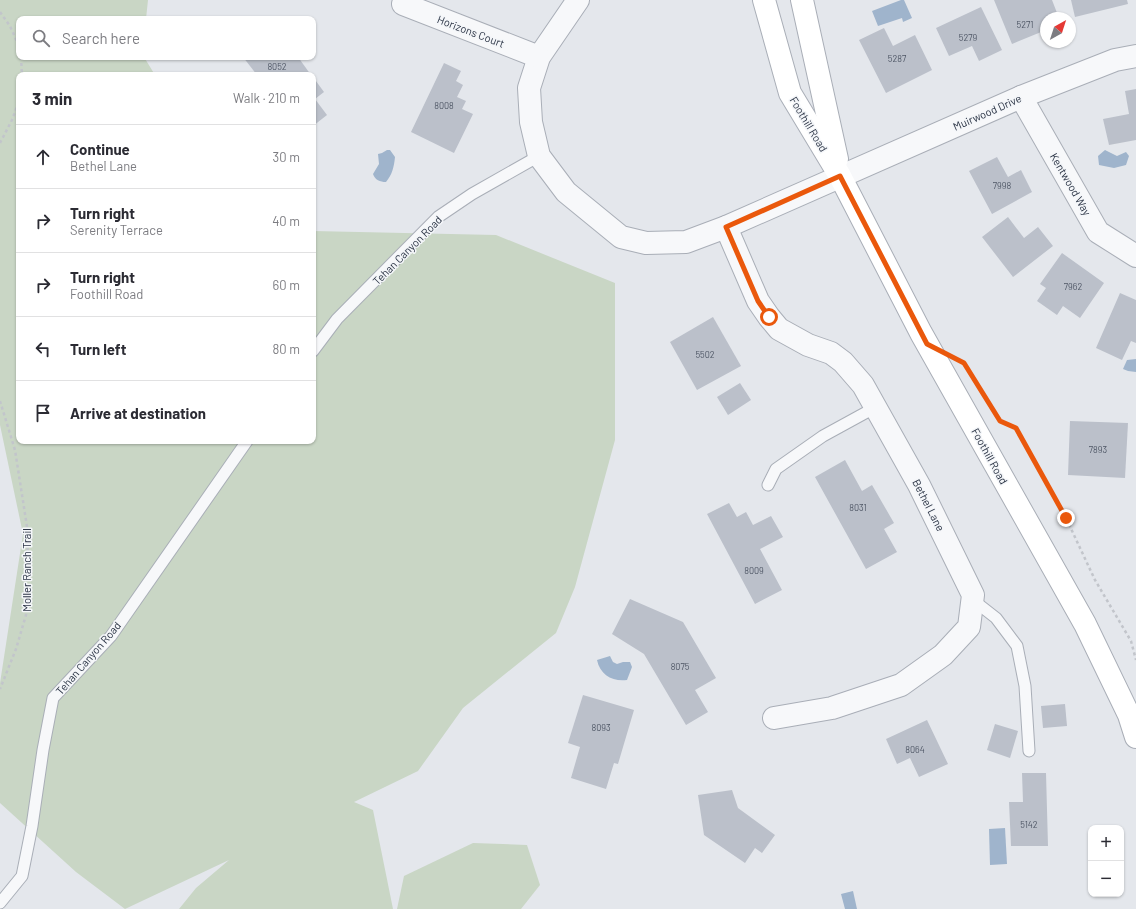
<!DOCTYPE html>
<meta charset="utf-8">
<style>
body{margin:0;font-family:Barlow,sans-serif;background:#f2f2f3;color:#2b2b33}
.controls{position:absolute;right:12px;bottom:12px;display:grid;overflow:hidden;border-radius:8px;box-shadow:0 1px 3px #0004}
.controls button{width:36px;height:36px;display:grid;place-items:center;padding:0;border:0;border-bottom:1px solid #e1e1e2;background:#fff;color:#2b2b33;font:20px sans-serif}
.compass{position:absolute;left:1040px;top:12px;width:36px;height:36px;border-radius:50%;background:#fff;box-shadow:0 1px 3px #0004;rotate:39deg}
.stop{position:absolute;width:12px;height:12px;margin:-9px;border:3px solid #ea580c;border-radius:50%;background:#fff}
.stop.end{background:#ea580c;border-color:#fff;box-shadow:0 1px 4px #0008}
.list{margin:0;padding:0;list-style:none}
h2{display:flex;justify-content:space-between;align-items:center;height:52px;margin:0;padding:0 16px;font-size:17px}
h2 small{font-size:13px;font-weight:400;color:#7c7c81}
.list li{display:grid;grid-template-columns:26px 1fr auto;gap:12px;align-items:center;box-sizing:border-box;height:64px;padding:0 16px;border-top:1px solid #e1e1e2}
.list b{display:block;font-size:15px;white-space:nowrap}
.list p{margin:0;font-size:13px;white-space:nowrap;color:#7c7c81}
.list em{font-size:13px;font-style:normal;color:#7c7c81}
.icon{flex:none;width:22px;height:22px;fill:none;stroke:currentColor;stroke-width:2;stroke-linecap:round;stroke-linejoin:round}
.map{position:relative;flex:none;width:1136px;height:909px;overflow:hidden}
.search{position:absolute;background:#fff;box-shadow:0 1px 3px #0004;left:16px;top:16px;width:300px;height:44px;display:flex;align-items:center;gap:10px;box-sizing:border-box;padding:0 14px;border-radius:8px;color:#7c7c81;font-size:15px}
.panel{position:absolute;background:#fff;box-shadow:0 1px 3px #0004;left:16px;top:72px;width:300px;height:372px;border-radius:8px}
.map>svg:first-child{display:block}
.green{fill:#c9d6c5}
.water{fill:#9fb4cc}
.building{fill:#bbc0ca}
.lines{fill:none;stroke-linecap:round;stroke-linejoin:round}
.service-casing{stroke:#a9aeb7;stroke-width:13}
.minor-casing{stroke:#a9aeb7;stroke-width:24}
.secondary-casing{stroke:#a9aeb7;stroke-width:24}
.path{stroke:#c2c5cb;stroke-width:2.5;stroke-dasharray:3 3;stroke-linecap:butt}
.service{stroke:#f7f8fa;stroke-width:11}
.minor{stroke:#f7f8fa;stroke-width:22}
.secondary{stroke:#fff;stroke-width:22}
.route{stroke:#ea580c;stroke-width:5}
.labels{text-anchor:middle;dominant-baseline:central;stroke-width:3;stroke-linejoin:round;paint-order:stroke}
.number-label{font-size:9px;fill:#4f5766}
.street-label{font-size:11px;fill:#2b3445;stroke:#f4f6f9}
</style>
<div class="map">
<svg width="1136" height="909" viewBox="0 0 1136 909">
<rect width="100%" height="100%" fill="#e4e7ec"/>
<g class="green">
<polygon points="0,0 148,0 146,19 19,19 19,57 144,57 155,75 19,75 19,441 313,441 313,231 496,235 615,283 615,440 575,587 556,633 463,708 418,771 354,802 373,810 393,909 179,909 196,888 229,860 125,909 76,872 0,803 0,683 23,534 0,425"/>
<polygon points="473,843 527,845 540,885 521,909 397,909 404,876"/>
</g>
<g class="water">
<polygon points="901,0 904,0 912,18 903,22 902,18 878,26 872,11"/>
<path d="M387,150H390L395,157C394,167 392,175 386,182C380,182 375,180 373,174L379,164L378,154L382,153Z"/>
<polygon points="1105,150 1117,156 1126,152 1129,156 1126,165 1114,168 1099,165 1098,156"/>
<polygon points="1136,359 1136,372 1128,371 1123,369 1127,360"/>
<path d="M610,656L613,662L617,664L623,662H630L632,667L627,680C613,682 600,675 597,660Z"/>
<polygon points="1005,828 1007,864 990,865 989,829"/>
<polygon points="853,891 857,909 845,909 841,894"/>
</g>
<g class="building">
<polygon points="994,0 1052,0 1059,18 1046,18 1046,30 1012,44"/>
<polygon points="1071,0 1127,0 1128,4 1075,17"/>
<polygon points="981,7 1002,50 979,61 972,46 949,56 936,28"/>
<polygon points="884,28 893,46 915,35 932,70 886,93 859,40"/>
<polygon points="243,57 298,57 311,75 257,75"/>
<polygon points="444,63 461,71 456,81 463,85 457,97 466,101 462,109 473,114 454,153 411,132"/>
<polygon points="313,77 324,92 315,99 327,115 313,126"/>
<polygon points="1136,89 1136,140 1109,145 1103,119 1129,114 1125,91"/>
<polygon points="997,157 1008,177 1021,170 1032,192 992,214 969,171"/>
<polygon points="1008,217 1024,238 1038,227 1053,246 1013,277 982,237"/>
<polygon points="1062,253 1104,283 1080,318 1063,306 1057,315 1037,301 1046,288 1040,284"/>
<polygon points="1120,293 1136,300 1136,343 1131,341 1122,360 1096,348"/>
<polygon points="713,317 741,366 697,390 670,342"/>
<polygon points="740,383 751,400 728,415 717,397"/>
<polygon points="1070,421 1128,423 1125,478 1068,475"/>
<polygon points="845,460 862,491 872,485 894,523 884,529 897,552 866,569 815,477"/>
<polygon points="729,503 737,517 746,512 753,525 771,516 783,537 760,549 782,590 755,604 707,514"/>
<polygon points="630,599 683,622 716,678 695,690 708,712 686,725 644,654 612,634"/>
<polygon points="583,695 634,710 618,764 614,763 606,789 571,778 580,747 568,743"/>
<polygon points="1065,704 1067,726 1043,728 1041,706"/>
<polygon points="927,720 948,764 919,777 910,758 897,764 886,739"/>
<polygon points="995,724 1018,731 1010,758 987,750"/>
<polygon points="1022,773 1046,773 1048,846 1011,846 1009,802 1023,802"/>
<polygon points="732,790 738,808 775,835 762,853 755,848 745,863 704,835 698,795"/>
</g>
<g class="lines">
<defs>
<g id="service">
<polyline points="313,351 337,319 438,217 472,194 539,156"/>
<polyline points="768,485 776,469 823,436 876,407"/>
<polyline points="973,600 996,618 1017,646 1025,686 1029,751"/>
<polyline points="0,903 22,876 32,826 43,750 53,698 111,636 247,441"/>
</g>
<g id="minor">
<polyline points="578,0 539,57 529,88 531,122 539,156 566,192 621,237 646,243 686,242 726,227 1021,97 1115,60 1136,56"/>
<polyline points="403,4 539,57"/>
<polyline points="1021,97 1098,232 1136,256"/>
<polyline points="726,227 758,301 769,317 779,329 808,345 831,353 843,362 863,385 919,485 973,595 969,627 943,655 901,685 832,708 774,718"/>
</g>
<g id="secondary">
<polyline points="764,0 790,93 840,176 921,333 1085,624 1129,715 1136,737"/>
<polyline points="802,0 837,159"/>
</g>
</defs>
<use href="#service" class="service-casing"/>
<use href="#minor" class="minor-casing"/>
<use href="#secondary" class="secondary-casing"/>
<g class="path">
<polyline points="0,12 10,26 19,46"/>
<polyline points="21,57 22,75"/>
<polyline points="0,143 12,120 19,101"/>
<polyline points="962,362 964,363 1000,421 1016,428 1066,518 1095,580 1131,641 1136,660"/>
<polyline points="0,401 15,450 28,533 26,615 16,649 0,689"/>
</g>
<use href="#service" class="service"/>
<use href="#minor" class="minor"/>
<use href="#secondary" class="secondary"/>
</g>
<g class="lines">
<polyline class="route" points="769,317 758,301 726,227 840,176 927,344 964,363 1000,421 1016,428 1066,518"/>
</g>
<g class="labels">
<g class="number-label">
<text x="1025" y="24">5271</text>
<text x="968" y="37">5279</text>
<text x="897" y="58">5287</text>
<text x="277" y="66">8052</text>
<text x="444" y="105">8008</text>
<text x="1002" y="185">7998</text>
<text x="1073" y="286">7962</text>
<text x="705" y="354">5502</text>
<text x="1098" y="449">7893</text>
<text x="858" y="507">8031</text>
<text x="754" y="570">8009</text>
<text x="680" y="666">8075</text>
<text x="601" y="727">8093</text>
<text x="915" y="749">8064</text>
<text x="1029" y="824">5142</text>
</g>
<g class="street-label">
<text transform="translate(471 31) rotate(21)">Horizons Court</text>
<text transform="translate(987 112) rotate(-24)">Muirwood Drive</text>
<text transform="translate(809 124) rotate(59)">Foothill Road</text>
<text transform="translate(1071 184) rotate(60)">Kentwood Way</text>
<text transform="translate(407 250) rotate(-45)">Tehan Canyon Road</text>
<text transform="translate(990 456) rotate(61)">Foothill Road</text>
<text transform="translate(929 505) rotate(63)">Bethel Lane</text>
<text transform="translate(26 570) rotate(-90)">Moller Ranch Trail</text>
<text transform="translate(88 658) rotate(-49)">Tehan Canyon Road</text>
</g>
</g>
</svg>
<div class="controls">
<button>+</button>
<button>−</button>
</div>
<svg class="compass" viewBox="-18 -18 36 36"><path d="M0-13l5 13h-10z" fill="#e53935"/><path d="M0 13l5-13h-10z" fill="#7c7c81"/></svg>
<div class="stop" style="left:769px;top:317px"></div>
<div class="stop end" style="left:1066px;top:518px"></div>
<div class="search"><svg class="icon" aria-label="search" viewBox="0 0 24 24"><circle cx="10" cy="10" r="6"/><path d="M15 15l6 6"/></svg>Search here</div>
<section class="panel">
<h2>3 min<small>Walk · 210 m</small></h2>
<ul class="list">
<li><svg class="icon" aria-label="ahead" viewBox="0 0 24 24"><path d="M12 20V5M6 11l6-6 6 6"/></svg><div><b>Continue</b><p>Bethel Lane</p></div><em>30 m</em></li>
<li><svg class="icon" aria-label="right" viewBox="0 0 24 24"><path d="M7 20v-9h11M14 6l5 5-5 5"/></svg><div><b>Turn right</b><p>Serenity Terrace</p></div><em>40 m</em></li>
<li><svg class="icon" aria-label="right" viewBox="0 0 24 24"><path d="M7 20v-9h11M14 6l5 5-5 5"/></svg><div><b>Turn right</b><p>Foothill Road</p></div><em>60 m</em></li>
<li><svg class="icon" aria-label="left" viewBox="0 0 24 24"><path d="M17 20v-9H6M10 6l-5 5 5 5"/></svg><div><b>Turn left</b></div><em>80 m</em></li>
<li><svg class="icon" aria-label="arrive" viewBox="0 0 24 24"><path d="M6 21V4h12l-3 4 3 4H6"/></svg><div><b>Arrive at destination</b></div></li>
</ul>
</section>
</div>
